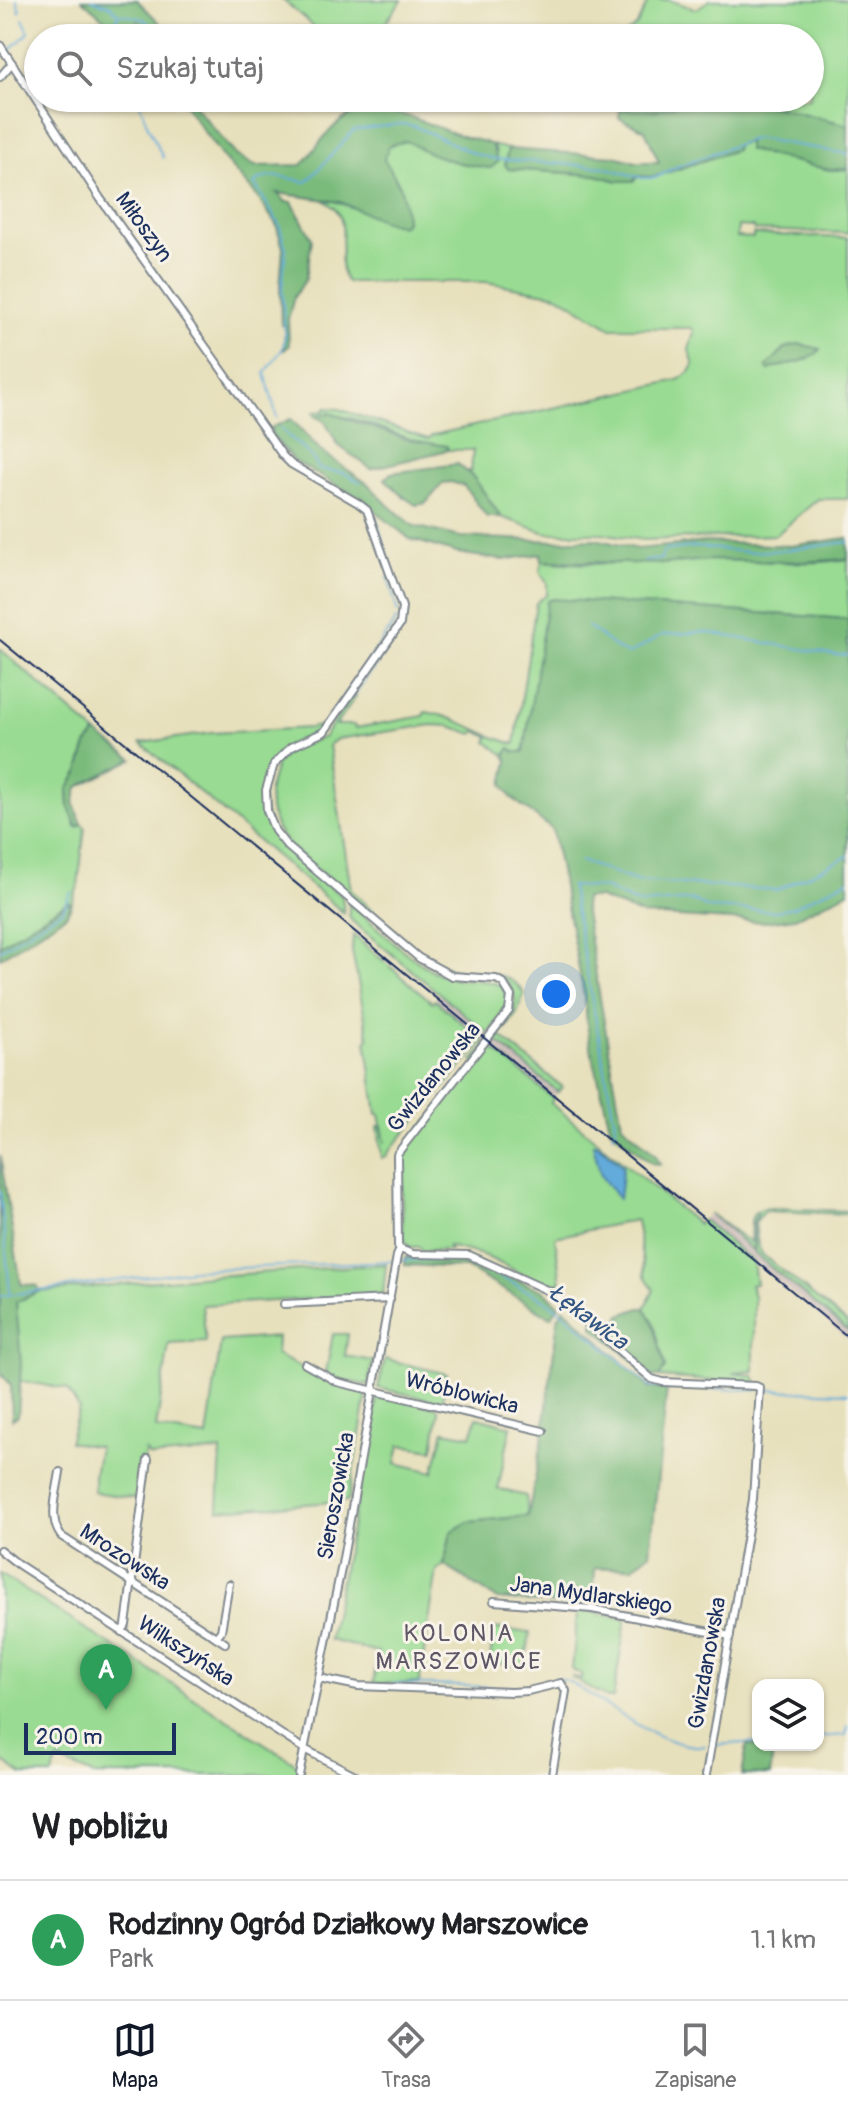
<!DOCTYPE html>
<html lang="pl">
<meta charset="utf-8">
<style>
body{margin:0;font-family:Pangolin,sans-serif;background:#f2f2f2;color:#202124}
.controls{position:absolute;right:24px;bottom:24px;display:grid;overflow:hidden;border-radius:16px;box-shadow:0 2px 6px #0004}
.controls button{width:72px;height:72px;display:grid;place-items:center;padding:0;border:0;border-bottom:2px solid #e0e0e0;background:#fff;color:#202124;font:40px sans-serif}
.scale{position:absolute;left:24px;bottom:20px;width:152px;box-sizing:border-box;padding-left:8px;border:4px solid #1b2f5e;border-top:0;font-size:22px;line-height:28px;white-space:nowrap;color:#1b2f5e;-webkit-text-stroke:6px #f7f3e8;paint-order:stroke}
.you{position:absolute;left:556px;top:994px;width:28px;height:28px;margin:-20px;border:6px solid #fff;border-radius:50%;background:#1a73e8;box-shadow:0 0 0 12px #1a73e833}
.badge{display:grid;place-items:center;width:52px;height:52px;border-radius:50%;background:#111827;color:#fff;font-size:26px;font-weight:700}
.pin{position:absolute;translate:-50% -66px;filter:drop-shadow(0 2px 4px #0008)}
.pin::after{content:'';position:absolute;top:42px;width:28px;height:24px;background:inherit;clip-path:polygon(0 0,100% 0,50% 100%)}
.list{margin:0;padding:0;list-style:none}
h2{display:flex;justify-content:space-between;align-items:center;height:104px;margin:0;padding:0 32px;font-size:34px}
h2 small{font-size:26px;font-weight:400;color:#757577}
.list li{display:grid;grid-template-columns:52px 1fr auto;gap:24px;align-items:center;box-sizing:border-box;height:120px;padding:0 32px;border-top:2px solid #e0e0e0}
.list b{display:block;font-size:30px;white-space:nowrap}
.list p{margin:0;font-size:26px;white-space:nowrap;color:#757577}
.list em{font-size:26px;font-style:normal;color:#757577}
.icon{flex:none;width:44px;height:44px;fill:none;stroke:currentColor;stroke-width:2;stroke-linecap:round;stroke-linejoin:round}
.map{position:relative;flex:none;width:848px;height:1775px;overflow:hidden}
.search{position:absolute;background:#fff;box-shadow:0 2px 6px #0004;left:24px;right:24px;top:24px;height:88px;display:flex;align-items:center;gap:20px;box-sizing:border-box;padding:0 28px;border-radius:44px;color:#757577;font-size:30px}
.sheet{height:224px;background:#fff}
nav{display:flex;justify-content:space-around;align-items:center;box-sizing:border-box;height:112px;border-top:2px solid #e0e0e0;background:#fff;font-size:22px;color:#757577}
nav a{display:grid;justify-items:center;gap:4px}
nav .on{color:#111827}
.map>svg:first-child{display:block}
.industrial{fill:#d0c0bc}
.green{fill:#99db92;stroke:#5a8578;stroke-width:2}
.forest{fill:#7abb7c;stroke:#4a756d;stroke-width:2}
.water{fill:#63abda;stroke:#3f6d9c;stroke-width:2}
.lines{fill:none;stroke-linecap:round;stroke-linejoin:round}
.stream{stroke:#63abda;stroke-width:2}
.minor-casing{stroke:#81888d;stroke-width:10}
.minor{stroke:#fff;stroke-width:6}
.rail{stroke:#1b2f5e;stroke-width:2}
.labels{text-anchor:middle;dominant-baseline:central;stroke-width:6;stroke-linejoin:round;paint-order:stroke}
.street-label{font-size:22px;fill:#1b2f5e;stroke:#f7f3e8}
.water-label{font-size:24px;font-style:italic;fill:#315483;stroke:#f7f3e8}
.neighbourhood-label{font-size:24px;letter-spacing:2px;fill:#5e5666;stroke:#f7f3e8}
</style>
<div class="map">
<svg width="848" height="1775" viewBox="0 0 848 1775">
<rect width="100%" height="100%" fill="#f7f3e8"/>
<filter id="ink" filterUnits="userSpaceOnUse"><feTurbulence type="fractalNoise" baseFrequency=".0125" numOctaves="2"/><feDisplacementMap in="SourceGraphic" scale="16" xChannelSelector="R" yChannelSelector="G"/><feConvolveMatrix kernelMatrix="1 2 1 2 8 2 1 2 1" color-interpolation-filters="sRGB"/></filter>
<filter id="wash" filterUnits="userSpaceOnUse"><feTurbulence type="fractalNoise" baseFrequency=".006" numOctaves="4" result="noise"/><feDisplacementMap in="SourceGraphic" scale="32" xChannelSelector="R" yChannelSelector="G"/><feGaussianBlur stdDeviation="1.8" result="paint"/><feColorMatrix in="noise" values="0 0 0 0 0 0 0 0 0 0 0 0 0 0 0 0 0 1.4 0 .05"/><feComposite in="paint" operator="in"/></filter>
<g filter="url(#wash)">
<rect width="100%" height="100%" fill="#e7e0bc"/>
<g class="industrial">
<polygon points="440,994 558,1092 553,1098 435,1000"/>
<polygon points="709,1213 848,1331 848,1339 703,1220"/>
</g>
<g class="green">
<polygon points="283,0 402,0 374,38 327,38"/>
<polygon points="649,0 669,0 696,9 710,0 848,0 848,125 743,98 810,98 810,38 621,38 637,25"/>
<polygon points="620,98 705,98 656,110 620,110"/>
<path d="M407,141C432,156 461,166 491,168L496,151L492,145L508,149L505,164L508,169L596,175L618,181H633L639,176L654,177L735,150L736,145L748,142V150L830,170L848,169V233L754,230L753,227L738,226L737,237L753,238V234L848,238V499H818L776,535L643,540L602,533H546L501,517L474,478L466,471H471L473,450H448L446,446C404,445 354,408 316,416L314,412L325,411V408L339,409L428,439L433,435L678,380L690,372L694,365L689,350L694,332L692,328H611L558,295L486,282H347C332,262 352,231 336,210C332,205 325,201 320,197C350,204 375,221 406,222L401,187L384,160L389,145Z"/>
<path d="M848,559V619L560,600L524,753L515,752L510,748L505,755L487,742L489,737L477,731L473,734L450,726L432,725L337,739L329,745L351,890C375,912 420,959 450,968C474,977 509,966 524,994L517,1013L500,1036L562,1087L558,1092L493,1038C504,1024 522,1008 512,989C499,966 469,981 449,972C421,958 398,937 374,917C345,893 317,869 288,845L277,829L270,810L269,789L276,765L289,750L324,737L352,694L356,696L336,725H354L355,728L424,716L425,712C458,716 484,737 515,744L536,603L547,594V582L540,572L542,561C597,567 652,561 707,560C752,559 804,567 848,559Z"/>
<polygon points="0,649 96,733 87,745 79,771 68,789 69,807 76,826 82,824 85,827 78,886 71,906 69,902 64,904 0,945"/>
<path d="M322,725C312,739 289,738 273,759C268,766 266,773 264,781C253,835 305,867 342,896L344,913L141,743L211,733L310,728Z"/>
<path d="M349,903C378,926 407,960 442,975C462,983 484,977 502,986L509,1002L502,1017L487,1033L352,921L349,915Z"/>
<polygon points="353,935 432,1002 435,1000 484,1041 387,1154 387,1157 382,1158 378,1126 381,1126 385,1143 380,1114 377,1114 366,1040 369,1039 352,951"/>
<polygon points="487,1044 553,1098 551,1103 698,1224 703,1220 753,1262 756,1284 750,1285 754,1296 754,1371 733,1373 754,1376 757,1384 659,1377 665,1367 653,1321 645,1308 654,1290 645,1276 636,1220 555,1237 561,1283 540,1283 483,1255 448,1246 450,1250 421,1251 420,1247 409,1247 403,1237 401,1159 417,1134 476,1064 473,1061"/>
<path d="M775,1208L848,1211V1214L764,1211L755,1223L758,1246L763,1255L848,1324V1331L755,1254L754,1225L758,1212L752,1225L753,1251L709,1213L750,1243C752,1221 745,1207 775,1208Z"/>
<polygon points="386,1264 383,1295 202,1305 206,1342 169,1344 156,1429 207,1437 221,1341 277,1337 276,1355 329,1381 367,1394 348,1501 218,1510 221,1451 150,1457 145,1451 139,1499 94,1492 94,1476 99,1447 69,1442 79,1409 67,1389 20,1381 16,1302 38,1292 199,1277"/>
<polygon points="333,1334 348,1334 345,1356 373,1361 368,1385 339,1380 326,1373"/>
<polygon points="385,1359 447,1374 442,1402 378,1388"/>
<polygon points="378,1394 436,1407 439,1411 433,1450 400,1445 396,1463 433,1472 444,1431 471,1436 477,1417 511,1426 498,1489 526,1496 528,1516 468,1522 451,1532 444,1565 437,1571 419,1683 373,1684 378,1652 329,1640"/>
<polygon points="0,1574 298,1765 296,1775 93,1775 58,1760 52,1775 22,1775 0,1759"/>
<polygon points="578,1609 626,1619 613,1698 607,1698 571,1677 581,1679 582,1674 572,1670"/>
<polygon points="493,1628 530,1633 525,1666 490,1663"/>
</g>
<g class="forest">
<polygon points="82,0 137,0 166,29 171,38 161,38 138,21 136,23 133,38 118,38 104,19"/>
<path d="M180,98H188L236,155L255,166L302,165C316,149 329,126 349,116C386,98 427,126 462,136C473,140 482,140 492,145L498,162L491,168C461,165 432,157 407,141L389,145L384,160C399,180 405,196 406,222L402,226L384,221L340,202L277,193L286,202H292L312,239L306,279L294,297L288,319L289,346L284,350L285,325H281L280,288L283,248L276,224L256,195L223,158Z"/>
<polygon points="705,98 743,98 848,125 848,169 830,170 748,150 748,142 736,145 735,150 654,177 638,176 633,181 618,181 596,175 508,169 505,164 508,149 615,156 636,162 659,162 645,130 619,118 620,110 656,110"/>
<path d="M799,344L821,349C808,364 786,363 769,370L766,367L785,348Z"/>
<polygon points="330,413 407,439 447,446 448,450 371,469 338,445 325,422 316,416"/>
<polygon points="291,419 322,452 368,484 388,505 414,526 460,537 555,541 595,539 638,549 706,542 790,546 848,538 848,559 804,562 709,560 663,564 542,561 541,554 503,560 457,553 410,539 360,499 294,461 271,434 270,428"/>
<polygon points="458,464 474,478 501,517 487,517 464,486 451,482 443,483 426,503 416,505 404,497 385,479 391,473"/>
<polygon points="553,599 848,619 848,892 795,918 764,922 643,915 599,898 585,898 584,907 622,1124 654,1153 661,1164 652,1163 611,1130 590,1045 583,990 552,829 511,797 503,785 508,761 505,755 510,748 515,752 524,752 547,601"/>
<polygon points="96,733 133,759 78,787 74,804 82,824 77,827 69,807 68,789 79,771 87,745"/>
<polygon points="69,902 71,906 66,915 0,958 0,945"/>
<polygon points="0,1155 21,1284 38,1286 38,1292 16,1302 21,1364 18,1416 12,1419 11,1385 0,1372"/>
<polygon points="405,1257 466,1257 546,1292 559,1306 551,1317 466,1268 405,1265"/>
<polygon points="564,1308 650,1388 667,1389 650,1553 633,1567 595,1568 593,1601 588,1607 497,1599 444,1565 451,1532 468,1522 528,1516 543,1437 558,1318"/>
<polygon points="640,1308 645,1308 653,1321 665,1367 659,1377 653,1377 593,1327 593,1322 616,1324 621,1315"/>
<polygon points="747,1745 774,1745 770,1775 742,1775"/>
</g>
<polygon class="water" points="593,1144 599,1145 623,1166 619,1199 601,1176"/>
<g class="lines">
<g class="stream">
<polyline points="17,0 20,12"/>
<polyline points="92,0 111,6 118,14 115,29 122,38"/>
<polyline points="120,14 144,19 165,37"/>
<polyline points="9,51 29,32 23,19"/>
<polyline points="0,57 3,55"/>
<polyline points="138,98 147,124 163,158"/>
<path d="M277,418L265,373L283,348L285,335L282,288L286,249L279,224L254,183C270,171 289,179 307,182L354,130L401,124L414,126L473,153L494,159L604,167L642,178H655L678,166L755,138L848,154"/>
<polyline points="280,428 311,456 319,469 344,473 360,482"/>
<polyline points="376,518 392,570"/>
<polyline points="644,561 661,559 663,552 667,550 697,547 748,552 787,550 848,542"/>
<polyline points="388,577 398,613"/>
<polyline points="588,626 616,648 629,654 662,635 704,632 836,655 848,655"/>
<polyline points="353,697 403,627 407,616 405,610"/>
<polyline points="326,723 397,619"/>
<polyline points="580,861 636,881 777,890 848,856"/>
<polyline points="0,950 63,910 71,892"/>
<polyline points="613,1135 616,1129 571,886 604,888 639,904 693,900 708,908 776,911 793,907 848,880"/>
<polyline points="0,1191 10,1293"/>
<polyline points="399,1260 451,1259 470,1261 543,1299 561,1311 651,1387 757,1390"/>
<polyline points="0,1296 193,1270 393,1261"/>
<polyline points="766,1390 848,1393"/>
<path d="M568,1681C606,1703 660,1749 705,1746"/>
<polyline points="393,1684 528,1688 557,1678 565,1680"/>
<polyline points="818,1737 846,1735 848,1726"/>
<polyline points="716,1745 758,1742"/>
</g>
</g>
</g>
<g filter="url(#ink)">
<g class="lines">
<defs>
<g id="minor">
<polyline points="0,45 100,198 283,456 291,464 358,503 367,510 402,607 400,624 324,732 291,747 274,764 266,790 267,811 275,831 287,846 419,958 452,976 496,979 503,983 511,996 509,1011 397,1154 398,1246 400,1249 413,1254 469,1255 551,1292 652,1379 663,1382 756,1386 760,1388 753,1499 706,1775"/>
<polyline points="0,77 12,63"/>
<polyline points="284,1304 390,1299"/>
<polyline points="305,1364 337,1382 543,1431"/>
<path d="M60,1472C57,1493 48,1519 61,1536L225,1643"/>
<polyline points="0,1550 19,1565 304,1749 355,1775"/>
<polyline points="494,1601 592,1609 730,1636"/>
<polyline points="122,1631 126,1625 148,1459"/>
<polyline points="216,1637 221,1631 229,1584"/>
<polyline points="319,1678 358,1686 511,1692 528,1691 561,1683 566,1691 552,1775"/>
<polyline points="299,1775 342,1564 397,1256 400,1249"/>
</g>
</defs>
<use href="#minor" class="minor-casing"/>
<use href="#minor" class="minor"/>
<polyline class="rail" points="0,640 848,1337"/>
</g>
</g>
<g class="labels">
<g class="street-label">
<text transform="translate(144 227) rotate(54)">Miłoszyn</text>
<text transform="translate(434 1077) rotate(-51)">Gwizdanowska</text>
<text transform="translate(462 1393) rotate(14)">Wróblowicka</text>
<text transform="translate(336 1496) rotate(-80)">Sieroszowicka</text>
<text transform="translate(125 1557) rotate(33)">Mrozowska</text>
<text transform="translate(591 1595) rotate(8)">Jana Mydlarskiego</text>
<text transform="translate(186 1651) rotate(33)">Wilkszyńska</text>
<text transform="translate(707 1663) rotate(-80)">Gwizdanowska</text>
</g>
<g class="water-label">
<text transform="translate(588 1317) rotate(37)">Łękawica</text>
</g>
<g class="neighbourhood-label">
<text x="459" y="1633">KOLONIA<tspan x="459" dy="28">MARSZOWICE</tspan></text>
</g>
</g>
</svg>
<div class="controls">
<button><svg class="icon" aria-label="layers" viewBox="0 0 24 24"><path d="M12 4l9 5-9 5-9-5zM3 14l9 5 9-5"/></svg></button>
</div>
<div class="scale">200 m</div>
<div class="you"></div>
<div class="pin badge" style="left:106px;top:1710px;background:#2e9e5b">A</div>
<div class="search"><svg class="icon" aria-label="search" viewBox="0 0 24 24"><circle cx="10" cy="10" r="6"/><path d="M15 15l6 6"/></svg>Szukaj tutaj</div>
</div>
<section class="sheet">
<h2>W pobliżu<small></small></h2>
<ul class="list">
<li><span class="badge" style="background:#2e9e5b">A</span><div><b>Rodzinny Ogród Działkowy Marszowice</b><p>Park</p></div><em>1.1 km</em></li>
</ul>
</section>
<nav>
<a class="on"><svg class="icon" aria-label="map" viewBox="0 0 24 24"><path d="M3 6l6-2 6 2 6-2v14l-6 2-6-2-6 2zM9 4v14M15 6v14"/></svg>Mapa</a>
<a><svg class="icon" aria-label="directions" viewBox="0 0 24 24"><path d="M12 3l9 9-9 9-9-9zM9 14v-3h6M13 9l2 2-2 2"/></svg>Trasa</a>
<a><svg class="icon" aria-label="saved" viewBox="0 0 24 24"><path d="M7 4h10v16l-5-4-5 4z"/></svg>Zapisane</a>
</nav>
